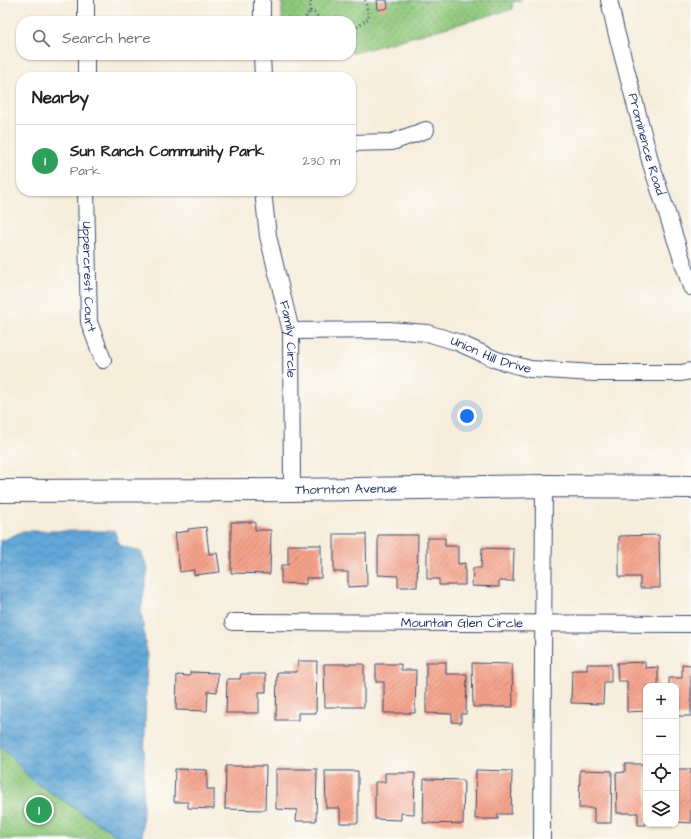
<!DOCTYPE html>
<meta charset="utf-8">
<style>
body{margin:0;font-family:"Architects Daughter",sans-serif;background:#f2f2f2;color:#202124}
.controls{position:absolute;right:12px;bottom:12px;display:grid;overflow:hidden;border-radius:8px;box-shadow:0 1px 3px #0004}
.controls button{width:36px;height:36px;display:grid;place-items:center;padding:0;border:0;border-bottom:1px solid #e0e0e0;background:#fff;color:#202124;font:20px sans-serif}
.you{position:absolute;left:467px;top:416px;width:14px;height:14px;margin:-10px;border:3px solid #fff;border-radius:50%;background:#1a73e8;box-shadow:0 0 0 6px #1a73e833}
.badge{display:grid;place-items:center;width:26px;height:26px;border-radius:50%;background:#d93025;color:#fff;font-size:13px;font-weight:700}
.pin{position:absolute;translate:-50% -50%;border:2px solid #fff;box-shadow:0 1px 4px #0006}
.list{margin:0;padding:0;list-style:none}
h2{display:flex;justify-content:space-between;align-items:center;height:52px;margin:0;padding:0 16px;font-size:17px}
h2 small{font-size:13px;font-weight:400;color:#757577}
.list li{display:grid;grid-template-columns:26px 1fr auto;gap:12px;align-items:center;box-sizing:border-box;height:72px;padding:0 16px;border-top:1px solid #e0e0e0}
.list b{display:block;font-size:15px;white-space:nowrap}
.list p{margin:0;font-size:13px;white-space:nowrap;color:#757577}
.list em{font-size:13px;font-style:normal;color:#757577}
.icon{flex:none;width:22px;height:22px;fill:none;stroke:currentColor;stroke-width:2;stroke-linecap:round;stroke-linejoin:round}
.map{position:relative;flex:none;width:691px;height:839px;overflow:hidden}
.search{position:absolute;background:#fff;box-shadow:0 1px 3px #0004;left:16px;top:16px;width:340px;height:44px;display:flex;align-items:center;gap:10px;box-sizing:border-box;padding:0 14px;border-radius:16px;color:#757577;font-size:15px}
.panel{position:absolute;background:#fff;box-shadow:0 1px 3px #0004;left:16px;top:72px;width:340px;height:124px;border-radius:16px}
.map>svg:first-child{display:block}
.park{fill:url(#park-dots);stroke:#547b6c}
.water{fill:url(#water-waves);stroke:#3e6b9a}
.building{fill:url(#building-hatch)}
.lines{fill:none;stroke-linecap:round;stroke-linejoin:round}
.street-casing{stroke:#3c4c71;stroke-width:18}
.secondary-casing{stroke:#3c4c71;stroke-width:24}
.path{stroke:#3c4c71;stroke-width:2.5;stroke-dasharray:1 3;stroke-linecap:butt}
.street{stroke:#fff;stroke-width:16}
.secondary{stroke:#fff;stroke-width:22}
.labels{text-anchor:middle;dominant-baseline:central;stroke-width:4;stroke-linejoin:round;paint-order:stroke}
.street-label{font-size:13px;fill:#1b2f5e;stroke:#fdfcf7}
</style>
<div class="map">
<svg width="691" height="839" viewBox="0 0 691 839">
<defs>
<pattern id="park-dots" width="8" height="8" patternUnits="userSpaceOnUse"><rect width="8" height="8" fill="#8ec77a"/><path d="M2 2h.1M6 6h.1" fill="none" stroke="#73a267" stroke-width="1.8" stroke-linecap="round"/></pattern>
<pattern id="water-waves" width="16" height="10" patternUnits="userSpaceOnUse"><rect width="16" height="10" fill="#62a7d7"/><path d="M0 5q4-4 8 0t8 0" fill="none" stroke="#5088b2"/></pattern>
<pattern id="building-hatch" width="6" height="6" patternUnits="userSpaceOnUse"><rect width="6" height="6" fill="#f5a28a"/><path d="M-1 1l2-2M0 6l6-6M5 7l2-2" fill="none" stroke="#c68474"/></pattern>
</defs>
<rect width="100%" height="100%" fill="#fdfcf7"/>
<filter id="ink" filterUnits="userSpaceOnUse"><feTurbulence type="fractalNoise" baseFrequency=".025" numOctaves="2"/><feDisplacementMap in="SourceGraphic" scale="8" xChannelSelector="R" yChannelSelector="G"/><feConvolveMatrix kernelMatrix="1 2 1 2 8 2 1 2 1" color-interpolation-filters="sRGB"/></filter>
<filter id="wash" filterUnits="userSpaceOnUse"><feTurbulence type="fractalNoise" baseFrequency=".012" numOctaves="4" result="noise"/><feDisplacementMap in="SourceGraphic" scale="16" xChannelSelector="R" yChannelSelector="G"/><feGaussianBlur stdDeviation="0.9" result="paint"/><feColorMatrix in="noise" values="0 0 0 0 0 0 0 0 0 0 0 0 0 0 0 0 0 1.4 0 .05"/><feComposite in="paint" operator="in"/></filter>
<g filter="url(#wash)">
<rect width="100%" height="100%" fill="#f6eddb"/>
<g class="park">
<polygon points="282,0 522,0 512,2 513,9 354,53 351,53 351,21 282,21"/>
<polygon points="0,745 33,781 122,839 0,839"/>
</g>
<polygon class="water" points="23,531 115,531 119,545 141,552 148,569 141,609 147,658 142,839 122,839 33,781 0,745 0,540 4,540"/>
<g id="blocks">
<g class="building">
<polygon points="377,0 387,0 388,8 378,10"/>
<polygon points="231,522 255,522 255,530 271,530 270,574 231,573"/>
<polygon points="206,527 209,554 217,553 220,572 194,575 194,570 180,572 175,533 189,531 188,529"/>
<polygon points="334,534 366,534 367,586 348,587 348,572 334,572"/>
<polygon points="378,535 418,535 417,587 398,587 398,576 378,575"/>
<polygon points="659,535 660,588 640,588 640,577 619,577 619,536"/>
<polygon points="427,538 445,538 445,546 458,546 458,564 465,563 465,585 439,585 439,579 427,579"/>
<polygon points="288,545 321,545 321,578 306,578 306,584 281,583 281,565 288,565"/>
<polygon points="482,548 514,549 513,581 499,581 499,587 472,586 473,568 481,568"/>
<polygon points="298,661 317,661 316,713 298,713 298,720 276,720 277,672 297,672"/>
<polygon points="426,662 446,662 446,674 467,674 466,714 461,714 461,723 452,722 452,714 426,713"/>
<polygon points="645,662 645,668 658,667 658,686 646,686 646,711 627,712 627,681 618,681 617,663"/>
<polygon points="472,663 512,664 513,707 473,707"/>
<polygon points="324,664 364,664 364,707 325,707"/>
<polygon points="376,664 401,664 401,670 416,670 415,713 384,713 384,682 376,682"/>
<polygon points="587,664 611,664 611,682 604,682 603,704 571,703 572,670 587,670"/>
<polygon points="682,664 691,665 691,716 676,716 676,686 669,686 669,678 682,678"/>
<polygon points="190,672 218,673 217,692 208,691 207,711 176,710 177,675 190,676"/>
<polygon points="241,674 266,674 266,692 259,692 259,713 226,713 227,679 240,679"/>
<polygon points="625,764 646,764 646,825 638,825 638,813 617,813 616,773 625,772"/>
<polygon points="226,766 266,766 265,810 225,809"/>
<polygon points="175,769 207,770 207,789 214,789 214,809 188,808 188,802 174,802"/>
<polygon points="276,769 317,769 316,821 296,821 297,810 276,809"/>
<polygon points="676,769 691,769 691,823 676,822"/>
<polygon points="476,770 512,771 511,814 498,814 498,819 475,819"/>
<polygon points="580,770 612,771 611,823 594,823 594,808 579,808"/>
<polygon points="325,771 358,771 358,823 340,823 340,808 326,808"/>
<polygon points="385,773 415,773 414,814 401,813 401,820 375,819 375,782 385,782"/>
<polygon points="424,779 464,780 463,824 423,823"/>
</g>
</g>
</g>
<g filter="url(#ink)">
<use href="#blocks" fill-opacity="0" stroke="#3c4c71" stroke-width="1"/>
<g class="lines">
<defs>
<g id="street">
<polyline points="86,0 86,21"/>
<polyline points="262,0 262,21"/>
<path id="s1" d="M609,0L616,31L651,164L691,287"/>
<polyline points="86,55 86,77"/>
<polyline points="262,55 263,77"/>
<polyline points="351,143 392,142 426,130"/>
<path id="s2" d="M86,191L89,322L103,360"/>
<path id="s3" d="M263,191L268,236L291,331L292,490"/>
<path id="s4" d="M291,331L389,330L427,333L457,342L497,360L530,369L594,373H681L691,371"/>
<path id="s5" d="M233,622L691,624"/>
<polyline points="542,839 544,486"/>
</g>
<g id="secondary">
<path id="s6" d="M0,491L292,490L544,486L691,487"/>
</g>
</defs>
<use href="#street" class="street-casing"/>
<use href="#secondary" class="secondary-casing"/>
<g class="path">
<polyline points="310,12 315,13 317,16 316,21"/>
<polyline points="307,21 306,18 307,14 310,12 311,0"/>
<polyline points="351,32 369,18 365,0"/>
</g>
<use href="#street" class="street"/>
<use href="#secondary" class="secondary"/>
</g>
</g>
<g class="labels">
<g class="street-label">
<text stroke="none"><textPath href="#s1" startOffset="149">Prominence Road</textPath></text>
<text stroke="none"><textPath href="#s2" startOffset="86">Uppercrest Court</textPath></text>
<text stroke="none"><textPath href="#s3" startOffset="151">Family Circle</textPath></text>
<text stroke="none"><textPath href="#s4" startOffset="204">Union Hill Drive</textPath></text>
<text stroke="none"><textPath href="#s6" startOffset="346">Thornton Avenue</textPath></text>
<text stroke="none"><textPath href="#s5" startOffset="229">Mountain Glen Circle</textPath></text>
</g>
</g>
</svg>
<div class="controls">
<button>+</button>
<button>−</button>
<button><svg class="icon" aria-label="locate" viewBox="0 0 24 24"><circle cx="12" cy="12" r="6"/><path d="M12 2v4M12 18v4M2 12h4M18 12h4"/></svg></button>
<button><svg class="icon" aria-label="layers" viewBox="0 0 24 24"><path d="M12 4l9 5-9 5-9-5zM3 14l9 5 9-5"/></svg></button>
</div>
<div class="you"></div>
<div class="pin badge" style="left:39px;top:810px;background:#2e9e5b">1</div>
<div class="search"><svg class="icon" aria-label="search" viewBox="0 0 24 24"><circle cx="10" cy="10" r="6"/><path d="M15 15l6 6"/></svg>Search here</div>
<section class="panel">
<h2>Nearby<small></small></h2>
<ul class="list">
<li><span class="badge" style="background:#2e9e5b">1</span><div><b>Sun Ranch Community Park</b><p>Park</p></div><em>230 m</em></li>
</ul>
</section>
</div>
